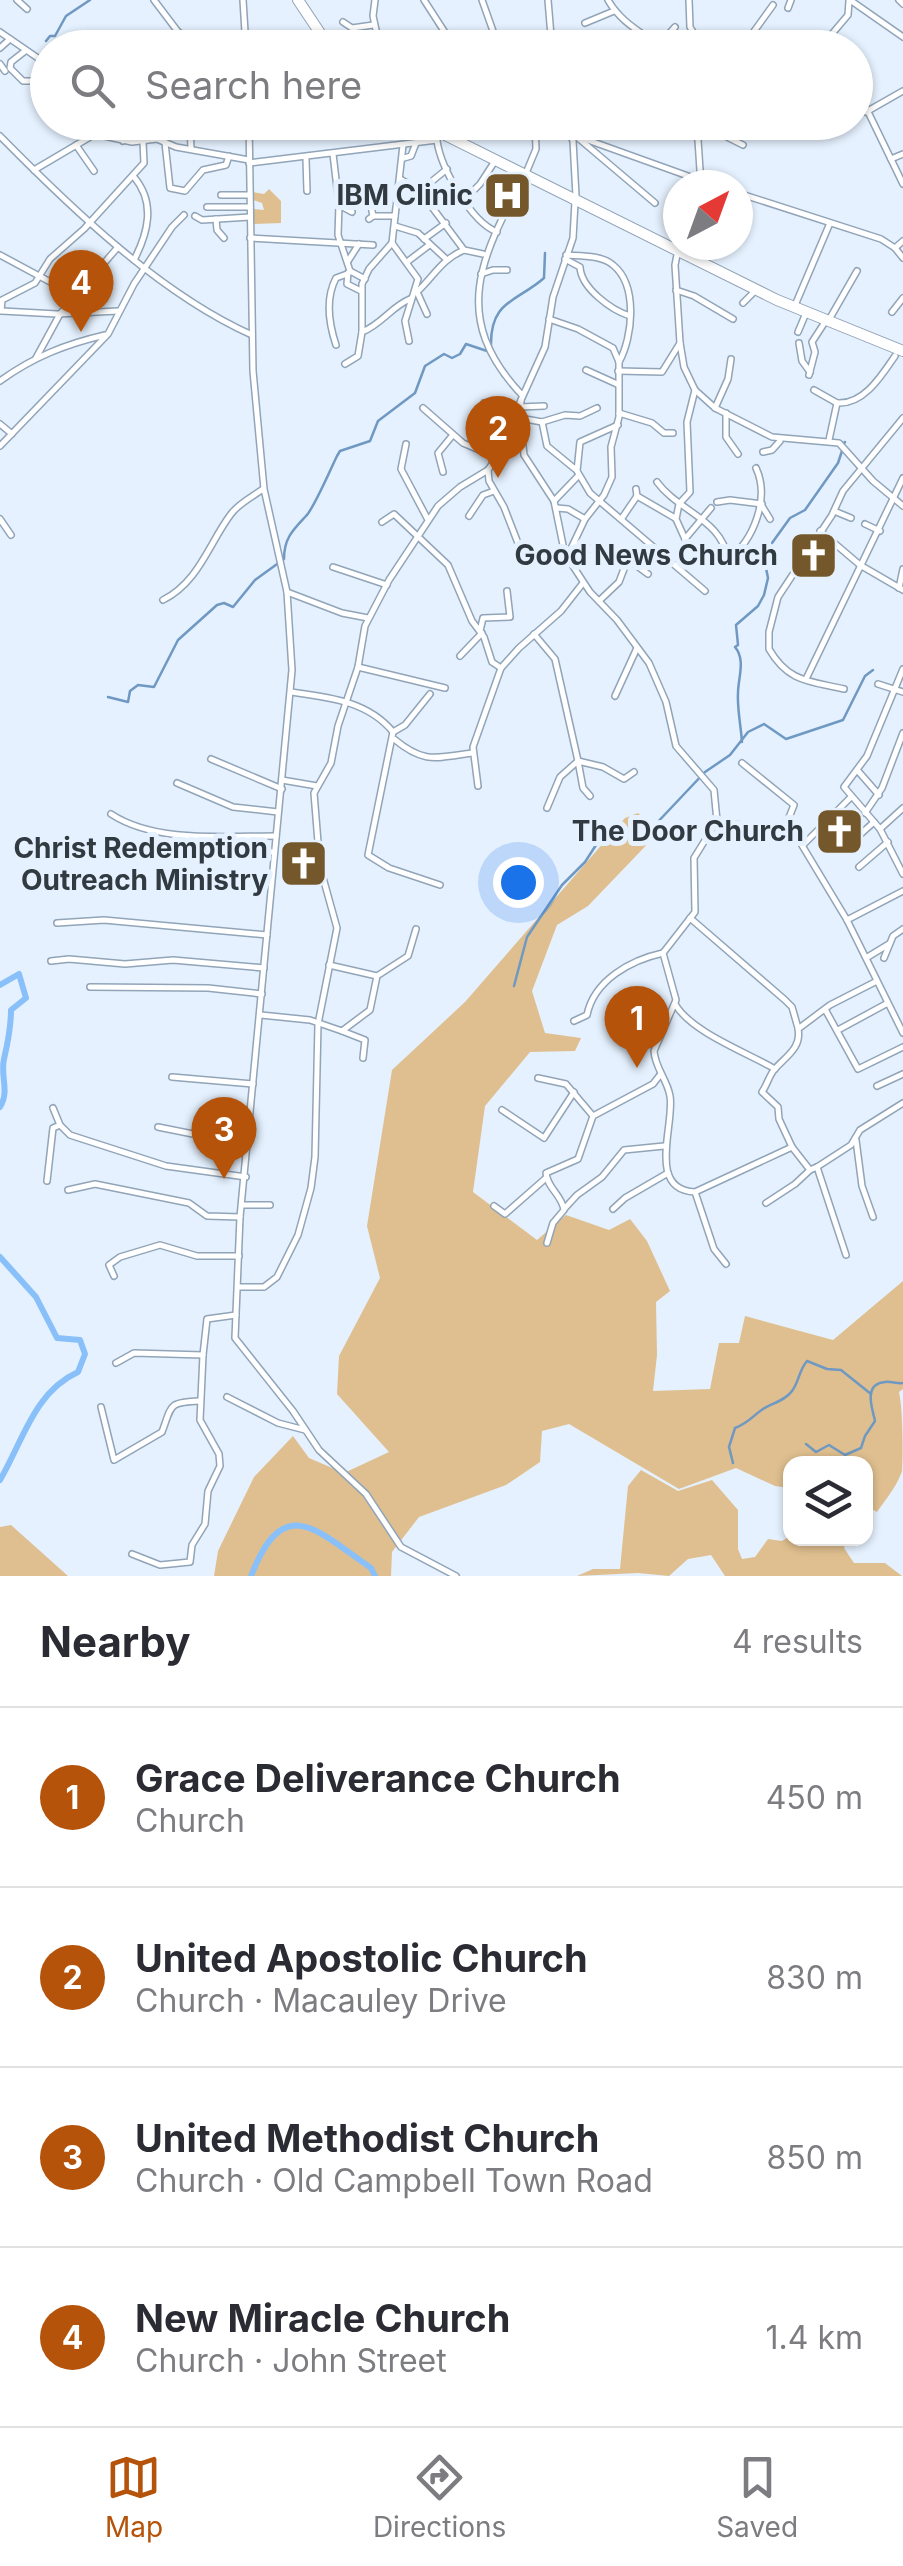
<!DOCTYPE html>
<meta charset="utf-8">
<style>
body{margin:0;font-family:Inter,sans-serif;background:#f7f7f7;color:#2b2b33}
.controls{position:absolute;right:30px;bottom:30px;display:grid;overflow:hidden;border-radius:20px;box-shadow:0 2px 8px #0004}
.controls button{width:90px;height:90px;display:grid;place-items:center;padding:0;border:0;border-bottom:2px solid #e1e1e2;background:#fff;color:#2b2b33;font:50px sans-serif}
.compass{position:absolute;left:663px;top:170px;width:90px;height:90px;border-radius:50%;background:#fff;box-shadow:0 2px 8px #0004;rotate:41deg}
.you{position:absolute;left:518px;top:882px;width:35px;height:35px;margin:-25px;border:8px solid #fff;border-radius:50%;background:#1a73e8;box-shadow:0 0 0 15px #1a73e833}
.badge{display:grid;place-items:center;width:65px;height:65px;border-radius:50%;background:#b45309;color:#fff;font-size:32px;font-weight:700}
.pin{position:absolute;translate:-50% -82px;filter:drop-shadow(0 2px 5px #0008)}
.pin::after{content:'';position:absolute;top:52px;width:35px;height:30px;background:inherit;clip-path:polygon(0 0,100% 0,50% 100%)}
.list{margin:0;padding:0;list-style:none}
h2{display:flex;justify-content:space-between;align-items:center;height:130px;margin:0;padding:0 40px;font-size:42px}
h2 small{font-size:32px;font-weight:400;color:#7c7c81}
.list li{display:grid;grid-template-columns:65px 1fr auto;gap:30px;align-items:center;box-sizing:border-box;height:180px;padding:0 40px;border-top:2px solid #e1e1e2}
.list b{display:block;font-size:38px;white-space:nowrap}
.list p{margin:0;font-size:32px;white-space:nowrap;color:#7c7c81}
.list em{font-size:32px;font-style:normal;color:#7c7c81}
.icon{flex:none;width:55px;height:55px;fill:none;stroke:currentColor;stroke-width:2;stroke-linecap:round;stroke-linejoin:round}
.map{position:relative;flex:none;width:903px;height:1576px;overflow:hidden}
.search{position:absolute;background:#fff;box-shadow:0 2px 8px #0004;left:30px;right:30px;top:30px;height:110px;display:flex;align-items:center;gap:25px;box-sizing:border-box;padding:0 35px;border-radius:55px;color:#7c7c81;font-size:38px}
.sheet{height:850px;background:#fff}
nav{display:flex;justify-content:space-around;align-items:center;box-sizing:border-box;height:140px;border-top:2px solid #e1e1e2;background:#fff;font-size:28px;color:#7c7c81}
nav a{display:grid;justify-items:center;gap:5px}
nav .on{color:#b45309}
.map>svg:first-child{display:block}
.green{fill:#dfbf8f}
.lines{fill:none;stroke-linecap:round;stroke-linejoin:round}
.stream{stroke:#6f98c2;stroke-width:2.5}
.river{stroke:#89c0f9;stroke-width:6}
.minor-casing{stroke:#91a4b8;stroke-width:8}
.highway-casing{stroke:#91a4b8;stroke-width:12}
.minor{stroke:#fff;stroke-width:5}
.highway{stroke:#fff;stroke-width:10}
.labels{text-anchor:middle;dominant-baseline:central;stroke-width:10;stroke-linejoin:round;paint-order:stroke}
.poi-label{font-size:28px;font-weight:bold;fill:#313941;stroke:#e5f1fe;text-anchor:end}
</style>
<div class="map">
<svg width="903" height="1576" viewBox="0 0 903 1576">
<rect width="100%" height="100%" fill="#e5f1fe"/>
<g class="green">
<polygon points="269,189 281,201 281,223 252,224 253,209 264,210 262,203 253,200 253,192 264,194"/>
<path d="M638,813L658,833L588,906L557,925L532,991L545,1033L581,1038L575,1051L530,1052L485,1106L473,1192L537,1240L566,1215L609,1230L630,1219L647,1241L670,1291L656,1302L657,1355L653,1391L710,1389L719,1343H739L745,1316L833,1340L903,1281V1389L899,1392C903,1410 903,1453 902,1471C897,1486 886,1499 877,1512L866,1506V1464H790V1488L775,1486L736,1468L679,1489L569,1424L542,1431L540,1462L506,1485L419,1517L392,1552L391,1576H214L218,1551L254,1477L293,1436L309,1458L344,1473L389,1452L337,1394L339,1356L380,1278L367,1226L392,1070L465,1002L625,818Z"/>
<polygon points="641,1470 678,1491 712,1480 738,1510 738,1549 742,1559 755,1557 768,1539 782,1541 790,1536 790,1539 847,1539 844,1548 854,1563 885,1563 902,1576 725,1576 711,1555 688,1559 669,1576 638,1573 577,1576 593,1569 620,1569 628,1486"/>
<polygon points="11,1525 68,1576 0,1576 0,1527"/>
</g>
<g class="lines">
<g class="stream">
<polyline points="46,41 50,36 55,36 66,16 90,0"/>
<path d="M491,346C490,300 517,302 544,278L545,253"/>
<polyline points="844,443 845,442"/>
<path d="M108,697L128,702L130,691L138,685L154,687L178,640L217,605L224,603L233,607L255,580L284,559C284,538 293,530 306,516C314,508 331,468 337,456L340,451L370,441L378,421L415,393L425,366L444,354L452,358L460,354L466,344L487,351"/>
<path d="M742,742C741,727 737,708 738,693C738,678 746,660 735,647L738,645L736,625L758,606L764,595L768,578L765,563L772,543L790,518L805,510L838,463L842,451"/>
<polyline points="514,986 527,937 562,885 585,862 598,842 606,838 614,841 627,831 653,827 705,772 730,755 748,732 764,724 786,739 843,720 865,676 873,670"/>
<path d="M806,1444L816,1452L829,1445L845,1455L861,1448L865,1436L875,1421C873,1410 862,1384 885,1382C891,1381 897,1384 903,1383"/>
<path d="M733,1463L729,1447L735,1428C750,1422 751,1417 763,1409C772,1403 785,1401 792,1391C799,1382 799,1370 807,1361L827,1369L841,1370L871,1394"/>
</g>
<g class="river">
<path d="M0,985L19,974L26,998L11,1010C11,1028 8,1042 4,1059C0,1076 10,1091 0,1107"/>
<path d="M0,1257L36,1297L57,1338L80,1340L85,1354L78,1372C34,1392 23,1441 0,1480"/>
<path d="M251,1576C284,1491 317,1531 371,1568L375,1576"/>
</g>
<defs>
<g id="minor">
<polyline points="17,0 27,9"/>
<polyline points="154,0 182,37 200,34 238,38"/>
<polyline points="243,0 246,48"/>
<polyline points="375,0 373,16 380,48"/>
<polyline points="424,0 455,48"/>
<polyline points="482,0 499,48"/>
<polyline points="548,0 552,48"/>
<path d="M608,0C621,23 643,33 662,48"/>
<polyline points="689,0 690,27 703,48"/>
<polyline points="850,0 903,37"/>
<polyline points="899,0 903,4"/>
<polyline points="788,8 791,0"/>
<polyline points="343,22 352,28 373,25"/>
<polyline points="585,23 614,11"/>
<polyline points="0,32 48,65"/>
<polyline points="182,37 185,48"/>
<polyline points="660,44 675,27"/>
<polyline points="77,45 80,48"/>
<polyline points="0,48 10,39"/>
<polyline points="144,48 149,48"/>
<polyline points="161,48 180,33"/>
<polyline points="538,48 552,46"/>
<polyline points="675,48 692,33"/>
<polyline points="742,48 773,5"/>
<polyline points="820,48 848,15 849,1"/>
<polyline points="25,51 11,62 10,68 23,81 33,81 48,91"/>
<polyline points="0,64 5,71"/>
<polyline points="856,87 903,184"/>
<polyline points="866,112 903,91"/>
<polyline points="86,122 95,134 109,122"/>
<polyline points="116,122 123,141"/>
<polyline points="156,122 165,143 170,188 185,191 203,170 226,165 229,156"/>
<polyline points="249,122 253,371 264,489 287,592 292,670 240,1217 235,1338 293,1411 319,1450 366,1494 401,1547 456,1576"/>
<polyline points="564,122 573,141 576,196"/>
<polyline points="691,122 698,140 701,185"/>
<polyline points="190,124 191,149"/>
<polyline points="162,134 184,125 225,126"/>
<polyline points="571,134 713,185"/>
<path d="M0,136C71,208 160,294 252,335"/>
<polyline points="696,136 719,133 743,145"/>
<polyline points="577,137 655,203"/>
<polyline points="456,138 556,122"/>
<path d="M437,141C441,168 471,222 497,232"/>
<polyline points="76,145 94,171"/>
<polyline points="333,154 339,205 338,235 350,271 365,279"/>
<polyline points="404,158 411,156 416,143"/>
<polyline points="306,159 307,191"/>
<polyline points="891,159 903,154"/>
<polyline points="249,163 437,140"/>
<polyline points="34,170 95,134 132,142 157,139 176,147 249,160"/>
<polyline points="526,173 536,149 535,123"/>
<polyline points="400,179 420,191 464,250 483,254"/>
<polyline points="420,191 447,169"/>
<polyline points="738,193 881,239 895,248 903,258"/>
<polyline points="221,195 249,195"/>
<polyline points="464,200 480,184 495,161"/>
<polyline points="339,205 352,212"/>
<polyline points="207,207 250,207"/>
<polyline points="195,216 202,220 250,217"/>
<polyline points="373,216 395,216"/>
<polyline points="216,219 217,230 224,238"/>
<polyline points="369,219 373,216 369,196"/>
<polyline points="395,226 418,233 445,258"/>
<polyline points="250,238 373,245"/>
<polyline points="424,239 446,223"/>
<polyline points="392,243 418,279 405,321 409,341"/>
<polyline points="895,248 903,241"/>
<polyline points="678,250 675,265 680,343 684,367 695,390 715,408 772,437 839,443 873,481 903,506"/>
<polyline points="0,255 54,284 68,303"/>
<path d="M566,255C580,256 602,255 613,265C638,285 633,337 619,362"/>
<path d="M565,259L580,267C581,288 611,310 630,316"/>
<path d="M134,260C148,233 156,203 134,177"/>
<polyline points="348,261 359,244"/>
<polyline points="407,262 428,246"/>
<polyline points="348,273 347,284 361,291"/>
<polyline points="481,274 493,270 507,270"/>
<polyline points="676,290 694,296 733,319"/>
<path d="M417,292C434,276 442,259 464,250"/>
<polyline points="417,292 427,314"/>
<polyline points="743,303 756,290"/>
<polyline points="796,303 830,223"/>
<polyline points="1,311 2,300 35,283 50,259 84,229 144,163 143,142"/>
<polyline points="2,311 57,314 118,311"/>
<polyline points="892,312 903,298"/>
<polyline points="830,318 857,271"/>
<polyline points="549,319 578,329 613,348 619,362 619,417 611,447 612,477 604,495 585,519 567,557"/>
<polyline points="362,332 362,284 369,269 392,243 403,145"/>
<polyline points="798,332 806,313"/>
<polyline points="799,343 802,361 810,372"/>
<path d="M336,345C329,324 325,299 336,278L347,274"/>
<polyline points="36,358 60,314 118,247"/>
<path d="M345,364L358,356L362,332C382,324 391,307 410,299"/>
<polyline points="586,370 617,384"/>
<polyline points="618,371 662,372 680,343"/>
<polyline points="809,375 815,352 812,342 825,322"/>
<path d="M0,381C33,357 66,344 105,335"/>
<polyline points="814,390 837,403"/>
<path d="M522,395C449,318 481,257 524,176"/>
<polyline points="484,403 514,417 542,422 565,415 580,416 597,408"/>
<polyline points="520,407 544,406"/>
<polyline points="423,408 463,443 496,457"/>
<polyline points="715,408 728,379 731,359"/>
<polyline points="619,413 652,423 664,433 673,433"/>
<polyline points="726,413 726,437 738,454"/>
<polyline points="542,422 547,446 575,469"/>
<polyline points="0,424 12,434"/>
<polyline points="618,425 580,442 577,471 590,493 705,591"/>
<path d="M829,440L837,403C864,405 882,375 895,356"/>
<polyline points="406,444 401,469 427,518"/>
<polyline points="0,446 108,334 134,284 172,227 184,215"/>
<polyline points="763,452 772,450 780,441"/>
<polyline points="488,470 489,481 504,507 523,556 529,558 564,550 554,501 524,455 520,417 521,400 545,347 553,297 573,238 575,202"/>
<polyline points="443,472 438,453 452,436"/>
<path d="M657,482C678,511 723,520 728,560C754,540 770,498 756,468"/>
<polyline points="636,489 637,496 675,518"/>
<polyline points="554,501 578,476"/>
<polyline points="717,502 730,500 762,504"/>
<polyline points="762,506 770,519"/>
<polyline points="557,508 568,509 585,519"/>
<polyline points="834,511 851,518"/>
<polyline points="469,516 483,495 494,491"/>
<polyline points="622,518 637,496"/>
<polyline points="0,519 11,535"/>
<polyline points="382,522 394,514 448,565 472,621 484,637 492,662 501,668"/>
<polyline points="865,524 880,531"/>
<polyline points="820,531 860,565 903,590"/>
<polyline points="685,539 676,519 679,504 690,492 687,422 695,390"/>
<polyline points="575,544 633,563 648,574"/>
<polyline points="567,557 590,592 617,620 649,663 666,702 676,746 714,790 717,821"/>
<polyline points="677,565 685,551 685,539 711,508"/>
<polyline points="333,567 387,585"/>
<polyline points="899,588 903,569"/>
<polyline points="287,592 342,613 368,618"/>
<path d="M163,600C199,582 209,543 231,514C239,503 252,497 263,489"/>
<polyline points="599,601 619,582 627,561"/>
<polyline points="480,631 483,618 510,617 507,591"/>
<polyline points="534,634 555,659 578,761 560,777 547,808"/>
<polyline points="460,656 482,633"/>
<polyline points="358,667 445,688"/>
<polyline points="903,669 867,756 844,787 880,829 903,874"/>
<polyline points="806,679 903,478"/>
<polyline points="878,684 903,692"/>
<path d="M844,689C809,681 788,682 769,649V632L778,597L832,515L843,491L903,418"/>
<path d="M291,692C328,697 368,701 393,732L368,855L389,868L440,885"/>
<polyline points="615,696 637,648"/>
<polyline points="393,732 405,725 430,694"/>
<path d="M394,739C424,764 436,758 472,753"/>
<polyline points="211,759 282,789"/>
<polyline points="742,763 794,805 786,825 791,834"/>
<polyline points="858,771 879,795"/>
<polyline points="282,780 317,786"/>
<polyline points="177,783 233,807 278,812"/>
<polyline points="478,786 473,747 501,668 519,648 561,611 583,583"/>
<polyline points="590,796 583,788 578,761 603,767 624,779 634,772"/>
<polyline points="865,813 882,788 903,733"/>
<path d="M111,814C155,843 224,836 276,836"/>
<path d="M717,821L694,858L695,912L663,953L676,1000L654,1051C655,1068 667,1079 670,1096C675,1124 646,1190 695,1192L792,1147L810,1170L817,1167"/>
<polyline points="717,821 791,834 800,842 847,920 903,1033"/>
<polyline points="880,829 903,808"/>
<polyline points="803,845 850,798"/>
<polyline points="843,850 874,822"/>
<polyline points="225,856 236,851 274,852"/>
<polyline points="859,867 888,842"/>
<polyline points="690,918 785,1000 792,1007 798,1028"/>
<polyline points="847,920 903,891"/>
<polyline points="57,923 104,920 267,935"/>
<polyline points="866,958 889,944"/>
<polyline points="884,958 893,936 903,929"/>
<polyline points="51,961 69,959 125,964 173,960 264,968"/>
<polyline points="329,965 377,976"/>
<polyline points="90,987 208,988 262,994"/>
<path d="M675,1004C691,1032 746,1052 775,1069"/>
<polyline points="826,1011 858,1069 903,1047"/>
<polyline points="261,1015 310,1020 342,1031 370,1010 377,976 408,956 416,929"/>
<path d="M574,1021L587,1015C594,980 631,960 663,953"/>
<polyline points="838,1030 886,1004"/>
<polyline points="342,1031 365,1040 363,1058"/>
<polyline points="172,1077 253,1084"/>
<polyline points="538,1078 566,1084 593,1116"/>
<polyline points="877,1086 903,1074"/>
<polyline points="53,1108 60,1125 70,1135 166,1166 246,1177"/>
<polyline points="502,1110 544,1138 574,1092"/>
<polyline points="202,1111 251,1122"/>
<polyline points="158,1127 248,1145"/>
<polyline points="856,1140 862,1186 873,1217"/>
<path d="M792,1147L779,1119L778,1107L762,1092C767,1085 769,1076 774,1070C785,1057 802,1048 798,1029L830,1005L875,982"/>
<polyline points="817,1167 851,1145 860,1130 903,1103"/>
<polyline points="817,1167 846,1255"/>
<polyline points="47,1181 53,1128 60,1125"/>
<polyline points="68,1190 95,1184 189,1203 207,1216 240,1217"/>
<polyline points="695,1192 714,1249 726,1264"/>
<polyline points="766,1203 795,1184 810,1170"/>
<polyline points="242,1205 270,1205"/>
<polyline points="494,1206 505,1214 546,1178"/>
<polyline points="565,1208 577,1195 602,1177 624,1150 664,1146"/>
<polyline points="613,1209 625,1198 668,1173"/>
<path d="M547,1243L553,1223L564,1210C562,1195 547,1188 546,1173L578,1159L593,1116L653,1084L660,1075"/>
<polyline points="114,1276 109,1265 120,1257 160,1245 197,1256 239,1256"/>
<polyline points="238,1287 264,1287 277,1277 298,1235 311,1188 315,1157 318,1024 337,928 320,867 314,793 331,763 338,726 358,667 365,626 389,580 438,506 460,487 488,470 499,454 521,400"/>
<polyline points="116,1363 134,1353 203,1355 207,1319 236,1315"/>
<polyline points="227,1397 278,1423 305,1430"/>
<path d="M101,1407L114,1460L162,1432C172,1405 168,1402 200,1401"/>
<polyline points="132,1554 160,1565 190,1562 192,1545 205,1524 208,1491 220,1466 219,1454 200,1420 203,1355"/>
</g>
<g id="highway">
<polyline points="298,0 330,48"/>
<polyline points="419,122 777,300 903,351"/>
</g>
</defs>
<use href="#minor" class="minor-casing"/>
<use href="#highway" class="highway-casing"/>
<use href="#minor" class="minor"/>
<use href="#highway" class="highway"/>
</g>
<defs>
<symbol id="hospital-square" viewBox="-11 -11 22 22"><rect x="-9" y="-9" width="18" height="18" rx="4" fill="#74582b" stroke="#e5f1fe"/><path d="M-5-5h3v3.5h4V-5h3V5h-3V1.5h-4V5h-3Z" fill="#fff"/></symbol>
<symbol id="church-square" viewBox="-11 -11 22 22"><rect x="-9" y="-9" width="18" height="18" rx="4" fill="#74582b" stroke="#e5f1fe"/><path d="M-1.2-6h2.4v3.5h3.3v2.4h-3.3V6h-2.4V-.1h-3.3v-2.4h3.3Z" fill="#fff"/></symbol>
</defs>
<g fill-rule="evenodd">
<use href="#hospital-square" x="480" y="168" width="55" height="55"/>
<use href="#church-square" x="786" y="528" width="55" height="55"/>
<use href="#church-square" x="812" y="804" width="55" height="55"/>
<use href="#church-square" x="276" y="836" width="55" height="55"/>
</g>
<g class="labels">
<g class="poi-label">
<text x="473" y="195">IBM Clinic</text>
<text x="778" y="555">Good News Church</text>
<text x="804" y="831">The Door Church</text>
<text x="268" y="848">Christ Redemption<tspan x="268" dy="32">Outreach Ministry</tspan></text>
</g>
</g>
</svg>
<div class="controls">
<button><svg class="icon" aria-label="layers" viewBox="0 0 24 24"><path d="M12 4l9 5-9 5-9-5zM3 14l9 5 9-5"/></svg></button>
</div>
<svg class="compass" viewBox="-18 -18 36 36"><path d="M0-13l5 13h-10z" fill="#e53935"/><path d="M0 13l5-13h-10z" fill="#7c7c81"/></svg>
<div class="you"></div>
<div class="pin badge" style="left:637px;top:1068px">1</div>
<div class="pin badge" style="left:498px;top:478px">2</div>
<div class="pin badge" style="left:224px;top:1179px">3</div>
<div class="pin badge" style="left:81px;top:332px">4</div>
<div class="search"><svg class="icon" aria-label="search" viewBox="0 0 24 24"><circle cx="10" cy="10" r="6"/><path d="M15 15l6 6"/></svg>Search here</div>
</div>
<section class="sheet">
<h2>Nearby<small>4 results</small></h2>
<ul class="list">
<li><span class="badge">1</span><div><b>Grace Deliverance Church</b><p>Church</p></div><em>450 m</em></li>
<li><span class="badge">2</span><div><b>United Apostolic Church</b><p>Church · Macauley Drive</p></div><em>830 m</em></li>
<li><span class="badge">3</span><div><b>United Methodist Church</b><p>Church · Old Campbell Town Road</p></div><em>850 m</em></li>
<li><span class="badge">4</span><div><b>New Miracle Church</b><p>Church · John Street</p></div><em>1.4 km</em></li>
</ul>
</section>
<nav>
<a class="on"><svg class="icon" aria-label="map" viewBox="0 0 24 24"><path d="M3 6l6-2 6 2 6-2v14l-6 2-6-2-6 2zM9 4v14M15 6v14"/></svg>Map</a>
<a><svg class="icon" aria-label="directions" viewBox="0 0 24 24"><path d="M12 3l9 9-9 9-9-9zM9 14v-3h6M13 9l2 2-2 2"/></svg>Directions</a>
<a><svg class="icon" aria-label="saved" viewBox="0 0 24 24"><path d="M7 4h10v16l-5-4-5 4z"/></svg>Saved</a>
</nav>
